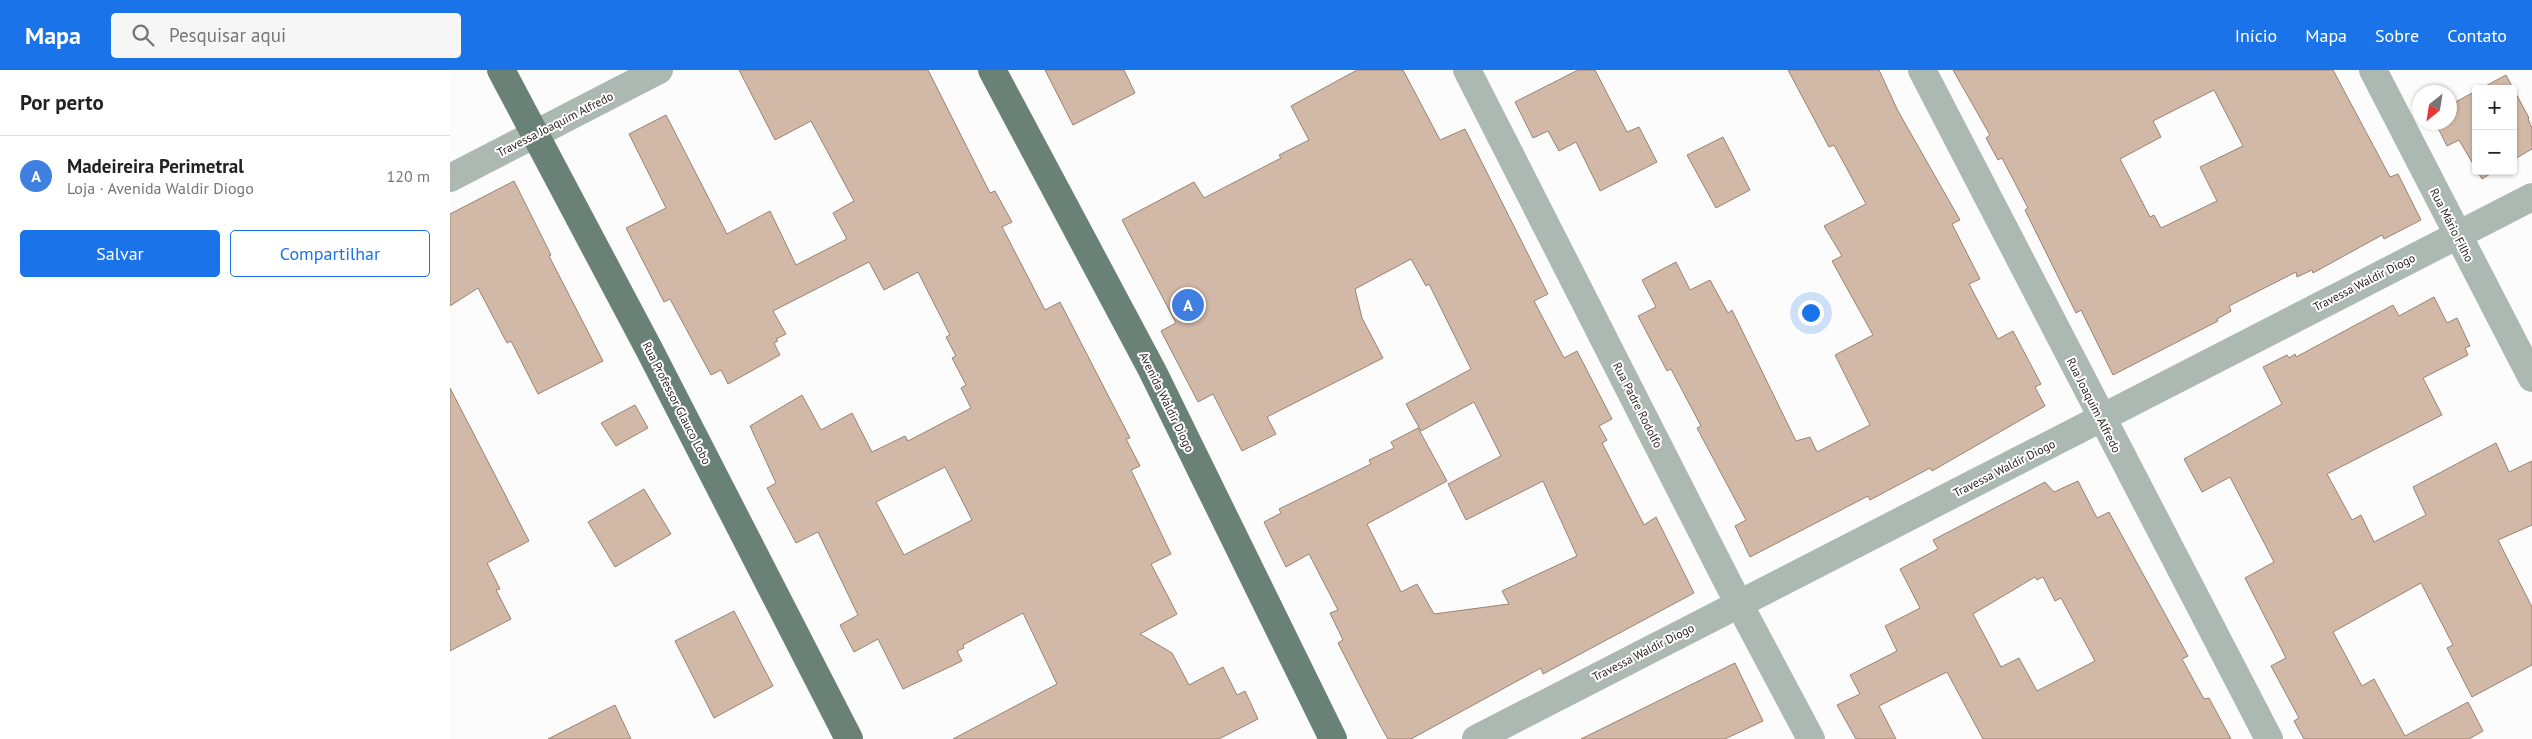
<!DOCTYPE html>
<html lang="pt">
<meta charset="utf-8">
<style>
body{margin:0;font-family:"PT Sans",sans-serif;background:#f6f6f6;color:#222}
.controls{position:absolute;right:15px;top:15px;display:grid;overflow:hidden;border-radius:5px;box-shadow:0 1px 4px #0004}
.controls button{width:45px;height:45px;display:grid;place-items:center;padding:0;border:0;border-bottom:1px solid #e0e0e0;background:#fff;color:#222;font:25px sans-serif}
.compass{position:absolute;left:1962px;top:15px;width:45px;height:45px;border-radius:50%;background:#fff;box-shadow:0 1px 4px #0004;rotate:210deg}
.you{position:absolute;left:1360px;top:242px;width:18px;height:18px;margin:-12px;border:4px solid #fff;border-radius:50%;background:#1a73e8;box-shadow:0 0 0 8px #1a73e833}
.badge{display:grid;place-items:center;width:32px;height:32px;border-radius:50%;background:#1a73e8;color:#fff;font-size:16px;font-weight:700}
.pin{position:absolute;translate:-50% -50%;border:2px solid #fff;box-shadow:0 1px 5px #0006}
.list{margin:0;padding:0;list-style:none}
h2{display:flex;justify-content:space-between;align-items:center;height:65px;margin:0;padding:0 20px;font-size:21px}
h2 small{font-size:16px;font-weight:400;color:#767676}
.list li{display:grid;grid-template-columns:32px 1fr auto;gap:15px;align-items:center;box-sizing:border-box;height:80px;padding:0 20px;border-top:1px solid #e0e0e0}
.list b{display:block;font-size:19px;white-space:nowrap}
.list p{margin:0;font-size:16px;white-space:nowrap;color:#767676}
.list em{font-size:16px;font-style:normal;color:#767676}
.actions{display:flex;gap:10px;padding:15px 20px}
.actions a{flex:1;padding:11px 0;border:1px solid #1a73e8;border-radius:5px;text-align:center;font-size:18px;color:#1a73e8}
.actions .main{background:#1a73e8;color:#fff}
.icon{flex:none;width:28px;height:28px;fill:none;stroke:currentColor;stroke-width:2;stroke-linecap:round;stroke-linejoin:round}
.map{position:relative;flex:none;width:2082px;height:669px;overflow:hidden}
header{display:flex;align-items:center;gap:30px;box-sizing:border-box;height:70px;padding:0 25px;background:#1a73e8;color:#fff}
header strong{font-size:24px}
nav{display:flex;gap:28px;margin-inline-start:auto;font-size:18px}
.search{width:350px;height:45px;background:#f6f6f6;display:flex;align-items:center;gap:12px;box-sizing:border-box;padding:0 18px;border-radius:5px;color:#767676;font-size:19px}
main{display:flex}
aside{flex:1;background:#fff}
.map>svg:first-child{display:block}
.building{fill:#d2b8a6;stroke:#9a8371;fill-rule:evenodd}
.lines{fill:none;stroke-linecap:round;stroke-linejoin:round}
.minor{stroke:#acb9b2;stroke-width:28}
.major{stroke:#6a8276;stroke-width:28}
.labels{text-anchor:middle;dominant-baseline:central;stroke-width:4;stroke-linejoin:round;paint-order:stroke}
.street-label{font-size:12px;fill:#2c231c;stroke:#fff}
</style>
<header>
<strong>Mapa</strong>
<div class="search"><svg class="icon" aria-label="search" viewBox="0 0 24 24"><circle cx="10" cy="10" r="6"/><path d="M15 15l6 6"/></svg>Pesquisar aqui</div>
<nav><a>Início</a><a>Mapa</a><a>Sobre</a><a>Contato</a></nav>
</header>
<main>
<aside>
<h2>Por perto<small></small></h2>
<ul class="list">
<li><span class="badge" style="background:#3f7fe0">A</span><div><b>Madeireira Perimetral</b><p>Loja · Avenida Waldir Diogo</p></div><em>120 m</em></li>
</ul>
<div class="actions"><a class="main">Salvar</a><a>Compartilhar</a></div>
</aside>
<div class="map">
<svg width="2082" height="669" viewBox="0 0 2082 669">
<rect width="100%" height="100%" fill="#fcfcfc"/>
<g class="building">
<path d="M289,0H478L540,123L545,121L562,152L552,157L595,240L610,232L680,368L676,369L690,396L681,400L721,484L701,494L727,544L690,564L722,583L739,615L773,597L787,625L795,621L808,649L769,669H503L607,614L573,543L513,575L514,578L507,581L512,591L453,619L428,569L404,582L390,555L408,545L368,462L346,473L317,418L326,413L300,356L352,325L371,360L402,343L422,382L455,366L458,371L521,338L511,318L516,315L502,288L506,286L496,267L500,265L468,202L434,220L419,192L323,241L336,264L326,269L328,271L324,273L330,285L278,314L271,300L261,305L220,229L214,232L176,158L216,138L179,64L216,45L277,164L320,141L346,195L397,169L383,143L404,131L361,51L325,70ZM495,397L522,450L454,485L426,432Z"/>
<polygon points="595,0 674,0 685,23 623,55"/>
<polygon points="907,0 953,0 990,70 1015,59 1098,224 1084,231 1114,288 1127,281 1162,349 1149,356 1157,370 1152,373 1194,455 1206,447 1244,523 1093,604 1091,598 961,669 938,669 930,655 888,573 893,570 880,543 888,540 859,484 836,497 814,452 831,443 829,439 921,394 919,390 944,378 941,372 968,358 997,411 917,454 951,522 967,514 984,544 1059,534 1052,521 1127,486 1093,411 1016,450 998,414 1051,386 1024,332 971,361 956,334 1021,299 979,214 976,216 961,189 905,219 912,248 933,288 817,347 826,364 792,381 763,324 748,332 711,261 726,253 672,150 744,112 754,128 831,88 829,85 859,70 841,36"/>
<polygon points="1128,0 1145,0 1177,62 1189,57 1207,92 1150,121 1126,72 1109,81 1098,61 1083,68 1065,32"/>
<polygon points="1338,0 1429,0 1448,41 1510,150 1502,154 1530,209 1519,214 1548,269 1563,261 1591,314 1585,317 1595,336 1482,401 1480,398 1420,430 1418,426 1300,487 1285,456 1296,450 1247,358 1251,356 1221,299 1217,301 1188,246 1206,237 1192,210 1226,192 1240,220 1260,210 1278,243 1282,240 1346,371 1360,367 1367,382 1420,355 1385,285 1423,265 1382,191 1392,186 1374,156 1416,134 1384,75 1379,77"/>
<path d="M1503,0H1883L1940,107L1948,104L1971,150L1934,169L1932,165L1863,203L1862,200L1847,207L1846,202L1779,236L1781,241L1767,249L1768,251L1663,305L1631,240L1626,243L1575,140L1578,138L1552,88L1548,90L1536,68L1540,65ZM1764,20L1793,76L1750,97L1767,131L1711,158L1704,145L1700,147L1670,89L1711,67L1703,51Z"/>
<polygon points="2056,5 2079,48 2078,49 2082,58 2082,79 2063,90 2063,19 2030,19"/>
<polygon points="2026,21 2026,99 2009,70 1997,76 1985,52 2000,52 2000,35"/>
<polygon points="1273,67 1300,120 1266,138 1237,85"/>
<polygon points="2027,101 2045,101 2032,109"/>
<polygon points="64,111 101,185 99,186 153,291 88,324 61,271 57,273 28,218 0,236 0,144"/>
<polygon points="1984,227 1997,253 2007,248 2020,276 2015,278 2018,285 1973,308 1992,345 1877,404 1902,450 1911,445 1924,472 1976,445 1963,417 2046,373 2059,402 2082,391 2082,455 2048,470 2082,537 2082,595 2022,627 1997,578 2003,575 1971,513 1883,562 1912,616 1924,609 1955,666 2018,632 2033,661 2019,669 1854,669 1844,651 1849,648 1821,596 1836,588 1795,508 1824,492 1780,407 1752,422 1734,389 1832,334 1813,297 1837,285 1839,288 1845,284 1846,287 1943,235 1949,246"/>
<polygon points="0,318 79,471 37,493 50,519 46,520 61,549 0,581"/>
<polygon points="185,335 198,358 166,376 151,353"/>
<path d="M1628,411L1647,448L1659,442L1738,586L1732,589L1754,629L1759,628L1781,669H1533L1497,602L1429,636L1446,669H1406L1387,635L1410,624L1400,605L1447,581L1435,556L1470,538L1450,499L1488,479L1483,470L1595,412L1604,422ZM1585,507L1587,510L1593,507L1605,531L1611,528L1645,591L1587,621L1569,588L1551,597L1523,544Z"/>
<polygon points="194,419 221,464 165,497 138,452"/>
<polygon points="284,541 323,616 264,648 225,571"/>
<polygon points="1285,593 1313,651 1275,669 1131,669"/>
<polygon points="165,635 181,669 98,669 149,643"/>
</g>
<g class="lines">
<g class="minor">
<polyline points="1017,0 1278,513 1361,669"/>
<polyline points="1472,0 1819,669"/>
<polyline points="1923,0 2082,308"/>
<polyline points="0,108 209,0"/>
<polyline points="1026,669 2082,127"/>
</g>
<g class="major">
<polyline points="51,0 200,281 399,669"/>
<polyline points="542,0 702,300 883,669"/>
</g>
</g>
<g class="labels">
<g class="street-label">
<text transform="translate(105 54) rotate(-27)">Travessa Joaquim Alfredo</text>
<text transform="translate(2002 155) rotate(63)">Rua Mário Filho</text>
<text transform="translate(1914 212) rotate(-27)">Travessa Waldir Diogo</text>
<text transform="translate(717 332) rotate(64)">Avenida Waldir Diogo</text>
<text transform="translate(227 333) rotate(63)">Rua Professor Glauco Lobo</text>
<text transform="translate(1188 335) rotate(63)">Rua Padre Rodolfo</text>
<text transform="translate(1644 335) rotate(63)">Rua Joaquim Alfredo</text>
<text transform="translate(1554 398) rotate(-27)">Travessa Waldir Diogo</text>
<text transform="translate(1193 582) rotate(-27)">Travessa Waldir Diogo</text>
</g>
</g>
</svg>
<div class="controls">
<button>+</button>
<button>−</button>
</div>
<svg class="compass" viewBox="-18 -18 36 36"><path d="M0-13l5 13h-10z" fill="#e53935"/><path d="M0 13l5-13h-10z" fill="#767676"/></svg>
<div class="you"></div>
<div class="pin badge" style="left:738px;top:235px;background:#3f7fe0">A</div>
</div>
</main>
